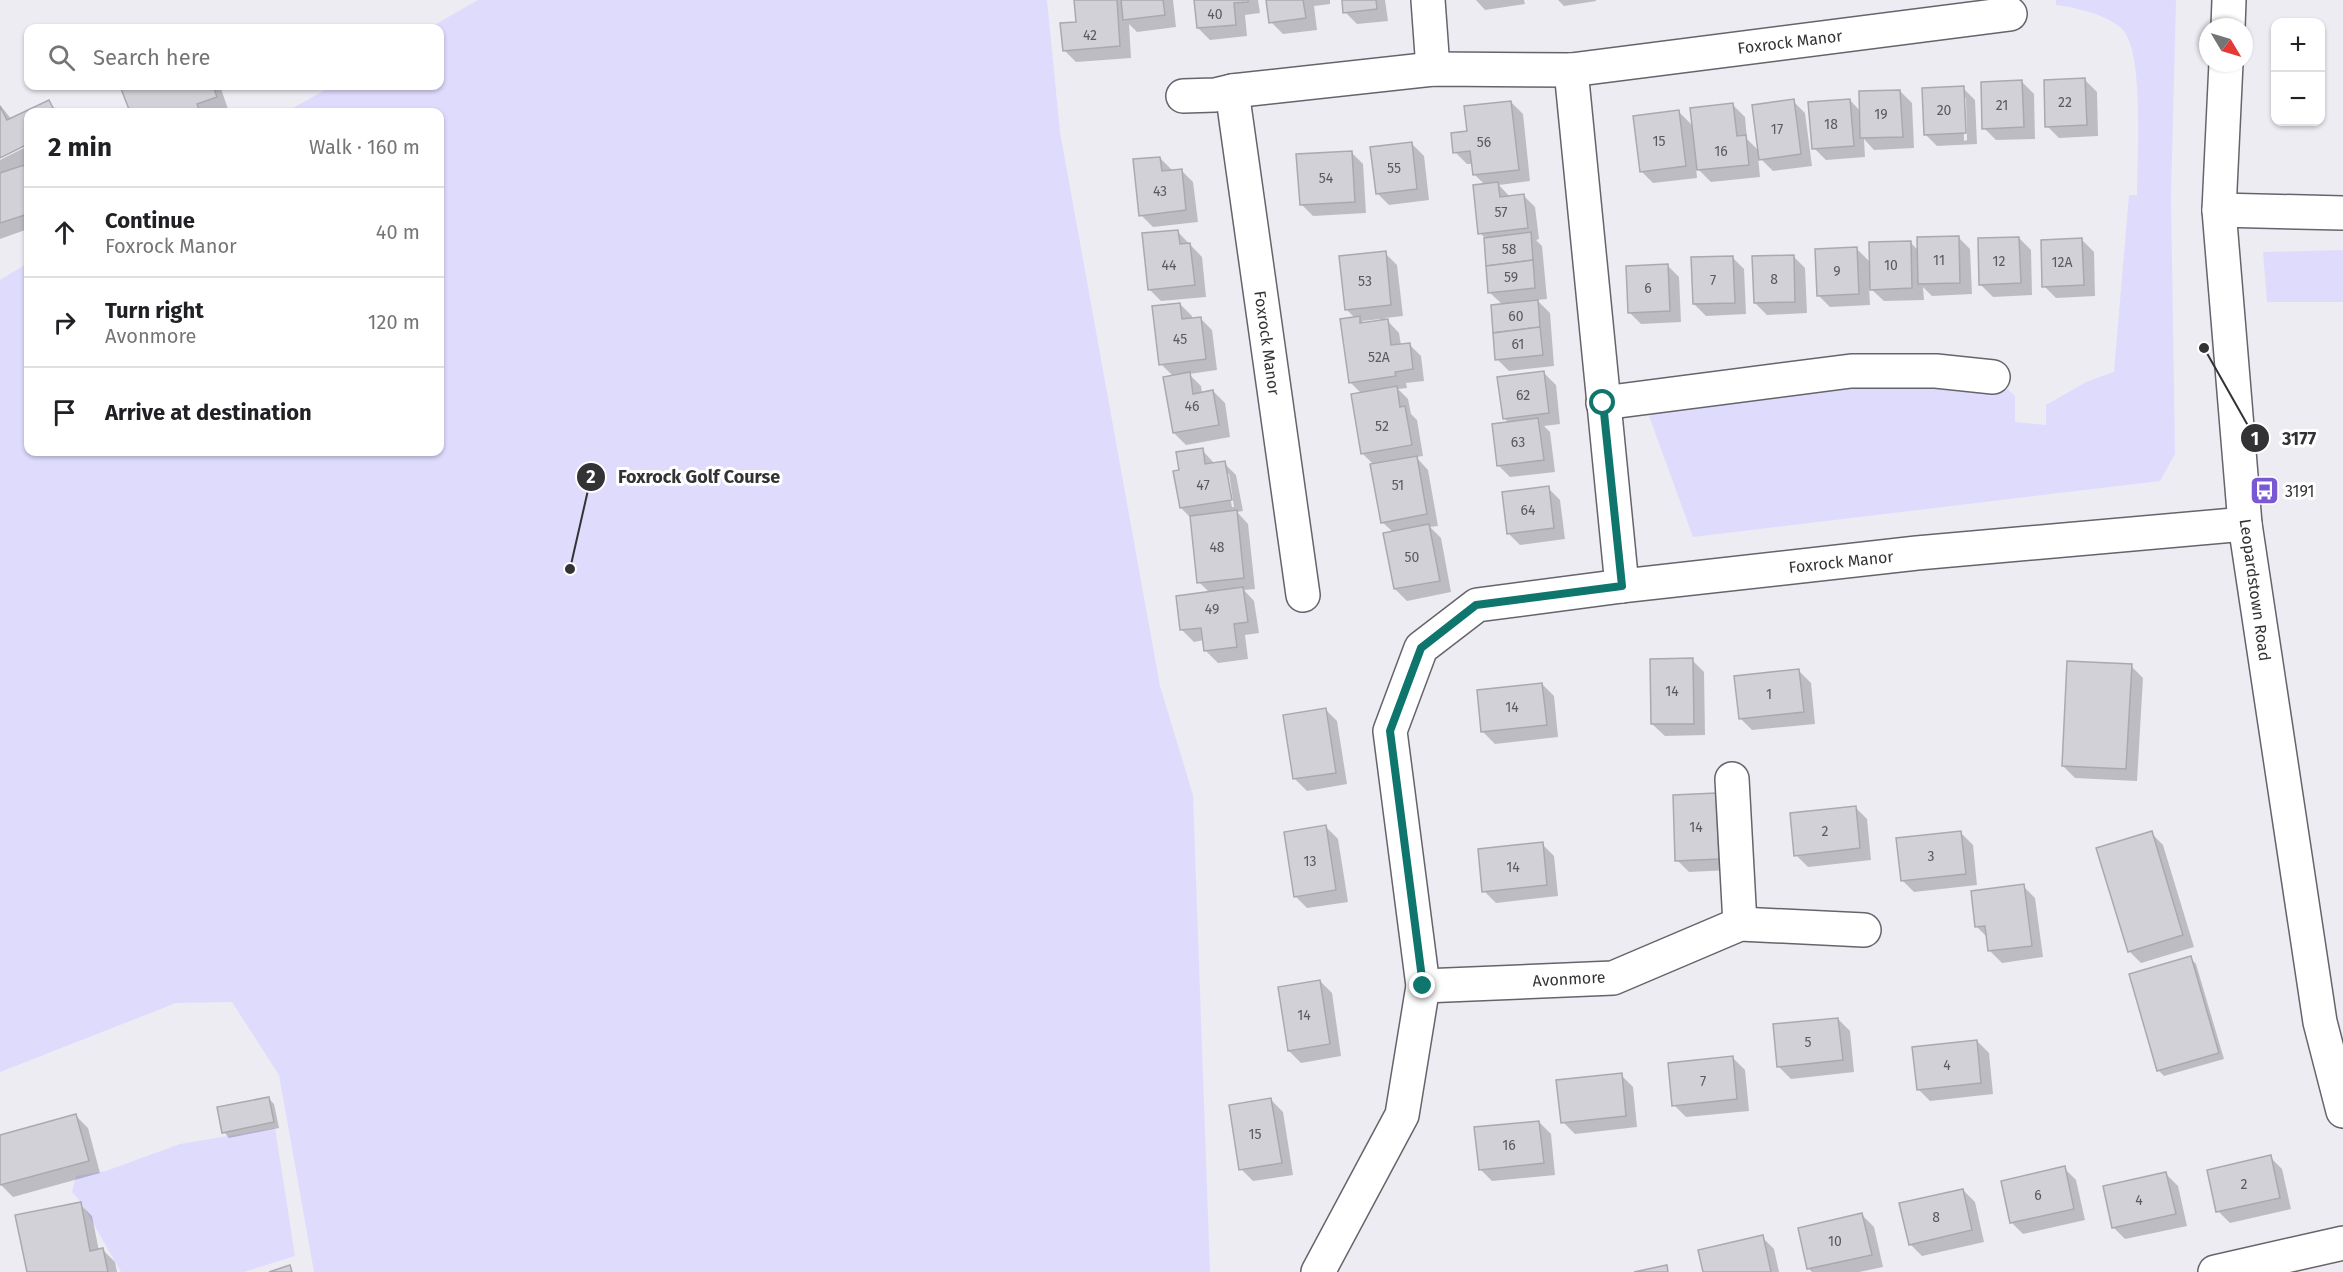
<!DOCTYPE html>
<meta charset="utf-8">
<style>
body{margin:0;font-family:"Fira Sans",sans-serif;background:#f6f6f6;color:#202124}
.controls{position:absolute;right:18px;top:18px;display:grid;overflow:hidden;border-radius:12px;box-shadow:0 2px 4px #0004}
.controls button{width:54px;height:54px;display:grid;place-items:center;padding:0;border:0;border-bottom:2px solid #e0e0e0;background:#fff;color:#202124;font:30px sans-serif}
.compass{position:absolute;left:2199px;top:18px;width:54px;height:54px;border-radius:50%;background:#fff;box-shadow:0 2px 4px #0004;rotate:128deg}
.stop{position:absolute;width:18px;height:18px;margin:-14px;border:4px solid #0f766e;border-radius:50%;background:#fff}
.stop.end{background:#0f766e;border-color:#fff;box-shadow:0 2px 6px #0008}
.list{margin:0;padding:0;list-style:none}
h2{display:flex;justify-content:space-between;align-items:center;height:78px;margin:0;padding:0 24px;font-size:26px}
h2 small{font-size:20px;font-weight:400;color:#757577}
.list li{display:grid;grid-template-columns:39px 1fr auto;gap:18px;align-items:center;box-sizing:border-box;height:90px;padding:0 24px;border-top:2px solid #e0e0e0}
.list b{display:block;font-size:22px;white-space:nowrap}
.list p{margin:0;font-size:20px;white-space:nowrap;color:#757577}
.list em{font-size:20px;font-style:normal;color:#757577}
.icon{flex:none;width:33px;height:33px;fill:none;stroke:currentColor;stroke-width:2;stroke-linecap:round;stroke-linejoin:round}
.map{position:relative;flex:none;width:2343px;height:1272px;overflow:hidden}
.search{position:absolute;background:#fff;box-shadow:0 2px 4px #0004;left:24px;top:24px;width:420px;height:66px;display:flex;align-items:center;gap:15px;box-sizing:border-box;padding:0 21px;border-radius:12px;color:#757577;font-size:22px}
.panel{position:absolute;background:#fff;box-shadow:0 2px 4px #0004;left:24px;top:108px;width:420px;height:348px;border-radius:12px}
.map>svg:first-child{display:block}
.green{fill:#dfdbfd}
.shadow{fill:#0003;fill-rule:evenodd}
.building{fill:#d2d1d8;stroke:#a9a9af;stroke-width:1.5}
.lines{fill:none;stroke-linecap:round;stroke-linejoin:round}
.minor-casing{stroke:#65646a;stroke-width:36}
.secondary-casing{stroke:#65646a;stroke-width:36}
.minor{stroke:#fff;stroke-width:33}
.secondary{stroke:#fff;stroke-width:33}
.route{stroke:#0f766e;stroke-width:8}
.labels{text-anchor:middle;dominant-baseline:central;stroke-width:6;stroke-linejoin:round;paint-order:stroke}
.number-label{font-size:14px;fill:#5b5a5e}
.street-label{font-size:16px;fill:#333336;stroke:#fff}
.poi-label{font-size:16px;fill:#333336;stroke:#fff;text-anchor:start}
.leader{fill:none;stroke:#333336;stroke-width:2}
.callout-dot{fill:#333336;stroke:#fff;stroke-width:2}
.mark-label{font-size:18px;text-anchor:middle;font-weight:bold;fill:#fff}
.callout-label{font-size:18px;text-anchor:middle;font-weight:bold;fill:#333336;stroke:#fff;stroke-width:6;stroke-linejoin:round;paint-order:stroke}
</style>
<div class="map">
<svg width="2343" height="1272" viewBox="0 0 2343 1272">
<rect width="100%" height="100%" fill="#edecf3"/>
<g class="green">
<polygon points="478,0 1047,0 1060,132 1160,686 1193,795 1210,1272 314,1272 279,1075 232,1002 176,1003 0,1072 0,280 28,263 28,452 440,452 440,112 286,112 332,86 440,86 440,28 429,28"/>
<path d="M2056,0H2176L2171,196L2175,454L2160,481L1693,537L1648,413L1820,389L1925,382L2001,383L2015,396V422L2046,425V405L2086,382L2114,372L2129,195H2137C2137,159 2144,57 2124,31C2112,16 2075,7 2056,5Z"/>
<polygon points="2343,250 2343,302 2267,302 2263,252"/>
<polygon points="275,1128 295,1256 244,1272 121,1272 81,1202 72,1192 76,1176 106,1171 180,1144"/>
</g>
<g class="shadow">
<polygon points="1076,0 1173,0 1176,27 1137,32 1129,24 1131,58 1076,62 1064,50 1077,24"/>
<polygon points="1195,0 1258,0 1260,13 1245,15 1247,36 1210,40 1198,28"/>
<polygon points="1268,0 1330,0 1330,4 1314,6 1317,30 1283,34 1271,22"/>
<polygon points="1343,0 1385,0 1388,21 1357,24 1345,12"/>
<polygon points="1476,0 1524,0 1525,4 1485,10"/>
<polygon points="1558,0 1596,0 1596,1 1564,6"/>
<polygon points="2085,80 2097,92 2098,136 2059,138 2047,126"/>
<polygon points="2022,82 2034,94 2035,139 1996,140 1984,128"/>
<polygon points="121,86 220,86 228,109 219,112 131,112"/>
<path d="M1963,88L1975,100L1977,144L1937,146L1925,134ZM1963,98H1966L1967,140L1964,141Z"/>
<polygon points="1900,91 1912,103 1914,148 1874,150 1864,139 1865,157 1826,160 1814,148 1850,100 1861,112"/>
<polygon points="1793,101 1805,113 1812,166 1773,171 1758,156 1760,177 1711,182 1696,167 1697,178 1653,183 1641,171 1679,112 1694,127 1733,105 1745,117 1747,139 1760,152"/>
<polygon points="48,102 59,112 28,112 28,143 0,157 0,105 12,120"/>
<polygon points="1511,102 1523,114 1530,181 1499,185 1510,197 1523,195 1535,207 1539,239 1536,240 1542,246 1547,299 1537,300 1550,313 1554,366 1509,371 1497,359 1503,305 1489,292 1486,239 1480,233 1485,185 1474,174 1473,164 1467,164 1455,152 1469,132"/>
<polygon points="1412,144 1424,156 1429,200 1389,205 1377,193"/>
<polygon points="28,146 28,162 22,165 28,172 28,229 0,239 0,160"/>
<polygon points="1351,152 1363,164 1366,213 1313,216 1301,204"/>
<polygon points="1160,158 1172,170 1181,170 1193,182 1198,222 1153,227 1141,215"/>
<polygon points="1177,231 1202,257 1206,297 1161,301 1149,289"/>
<polygon points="1958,237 1970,249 1972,294 1932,296 1923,287 1924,300 1884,301 1869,287 1870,305 1830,307 1818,295 1856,248 1871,263 1910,242 1919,251"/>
<polygon points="2019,238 2031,250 2032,295 1993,297 1981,285"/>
<polygon points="2082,240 2094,252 2095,296 2056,298 2044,286"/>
<path d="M1385,253L1397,265L1403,316L1385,318L1399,333L1401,345L1409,344L1421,356L1424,381L1406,383L1407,388L1398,389L1408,399L1411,414L1417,420L1423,456L1416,457L1428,470L1438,526L1430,527L1441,538L1451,592L1407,601L1395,589L1393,532L1382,522L1374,465L1362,453V394L1350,382L1355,318L1346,309ZM1380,319V322L1365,324L1362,321Z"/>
<polygon points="1793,256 1805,268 1807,313 1767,315 1755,303"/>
<polygon points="1732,257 1744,269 1746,314 1706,316 1694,304"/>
<polygon points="1667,265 1679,277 1681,322 1641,324 1629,312"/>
<polygon points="1180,304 1192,316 1192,320 1200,318 1212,330 1217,370 1189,374 1201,386 1202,393 1213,391 1225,403 1230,437 1186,445 1174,433 1174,377 1161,364"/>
<polygon points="1544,373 1556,385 1560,424 1544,426 1550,432 1555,472 1510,477 1498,465 1510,424 1504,418"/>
<path d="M1202,450L1215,464L1224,463L1236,475L1243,511L1237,512L1248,524L1255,589L1244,590L1254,601L1259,633L1245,635L1248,659L1218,663L1206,651L1204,640L1194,642L1182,630L1210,593L1199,582L1192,519L1181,508V471ZM1226,474H1229L1234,507H1232Z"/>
<polygon points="1548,488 1560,500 1565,539 1520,545 1508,533"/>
<polygon points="1692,660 1704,672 1705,735 1665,736 1652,724"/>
<polygon points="2131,666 2143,678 2137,781 2075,778 2063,766"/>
<polygon points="1799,671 1811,683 1815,724 1752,730 1740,718"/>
<polygon points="1542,684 1554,696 1558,737 1495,744 1483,732"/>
<polygon points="1325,709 1337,721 1347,784 1307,791 1295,779"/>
<polygon points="1715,795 1727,807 1730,870 1689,872 1677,860"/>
<polygon points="1855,807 1867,819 1871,860 1808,867 1796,855"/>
<polygon points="1326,827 1338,839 1348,902 1307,908 1295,896"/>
<polygon points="1961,833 1973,845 1977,885 1914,892 1902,880"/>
<polygon points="2151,833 2163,845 2194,947 2141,963 2129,951"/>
<polygon points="1542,844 1554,856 1558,896 1496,903 1484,891"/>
<polygon points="2023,886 2035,898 2043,957 2002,963 1990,951 1988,938 1977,927"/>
<polygon points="2190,958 2196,964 2224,1059 2164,1076 2158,1070"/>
<polygon points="1320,981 1332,993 1341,1056 1301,1063 1289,1051"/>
<polygon points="1838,1019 1850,1031 1854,1072 1791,1079 1779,1067"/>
<polygon points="1977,1041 1989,1053 1993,1094 1930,1101 1918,1089"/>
<polygon points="1733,1058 1745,1070 1749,1111 1686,1117 1674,1105"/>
<polygon points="1621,1075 1633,1087 1637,1127 1575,1134 1563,1122"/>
<polygon points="268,1098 274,1104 279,1128 229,1138 224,1132"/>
<polygon points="1271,1100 1283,1112 1293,1175 1253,1181 1241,1169"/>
<polygon points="76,1116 88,1128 100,1173 13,1197 1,1185 0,1180 0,1137"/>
<polygon points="1539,1122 1551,1134 1555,1175 1492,1181 1480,1169"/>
<polygon points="2270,1157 2282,1169 2291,1209 2230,1223 2218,1211"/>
<polygon points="2064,1168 2076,1180 2085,1220 2023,1234 2011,1222"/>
<polygon points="2166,1174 2178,1186 2187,1226 2125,1239 2113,1227"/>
<polygon points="1963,1190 1975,1202 1984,1242 1922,1256 1910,1244"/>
<polygon points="80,1204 92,1216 99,1251 103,1250 115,1262 117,1272 28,1272"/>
<polygon points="1862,1215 1874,1227 1883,1267 1859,1272 1812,1272 1809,1269"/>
<polygon points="1762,1237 1774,1249 1779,1272 1705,1272"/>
</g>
<g class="building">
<polygon points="1074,0 1117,0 1120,46 1063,51 1060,23 1076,22"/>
<polygon points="1121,0 1163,0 1165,15 1123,20"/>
<polygon points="1194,0 1248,0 1248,2 1234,3 1236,25 1197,28"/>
<polygon points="1266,0 1303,0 1306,18 1269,23"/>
<polygon points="1342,0 1376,0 1377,9 1343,13"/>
<polygon points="2085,78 2087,125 2045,127 2044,80"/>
<polygon points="2022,80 2024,127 1982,129 1981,82"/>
<polygon points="120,86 213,86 217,97 197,104 200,112 130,112"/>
<polygon points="1964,86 1966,133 1924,135 1922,88"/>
<polygon points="1900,90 1903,137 1860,138 1859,91"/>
<polygon points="1794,99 1801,154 1759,160 1752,105"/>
<polygon points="1850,99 1854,146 1812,149 1808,102"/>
<polygon points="49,100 55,112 28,112 28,144 0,158 0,106 7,120"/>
<polygon points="1511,101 1519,170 1473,175 1470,151 1453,153 1451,133 1467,131 1464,106"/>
<polygon points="1733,103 1737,136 1746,135 1749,165 1697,170 1690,108"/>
<polygon points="1679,110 1686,166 1640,172 1633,116"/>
<polygon points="1412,142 1417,189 1376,194 1370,147"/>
<polygon points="1352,151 1355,202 1300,205 1296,154"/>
<polygon points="1160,157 1162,171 1182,169 1186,210 1139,216 1133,159"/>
<polygon points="24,165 28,180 28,214 0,223 0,173"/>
<polygon points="1498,182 1500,197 1524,194 1528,228 1478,234 1473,185"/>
<polygon points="1178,230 1180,244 1190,243 1195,285 1148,290 1142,233"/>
<polygon points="1531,232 1533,260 1486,266 1484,238"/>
<polygon points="1959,236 1960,283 1918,284 1917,237"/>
<polygon points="2019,237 2021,283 1979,285 1978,238"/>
<polygon points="2082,238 2084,285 2042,287 2041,240"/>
<polygon points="1911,241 1912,288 1870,290 1869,242"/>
<polygon points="1857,247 1859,294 1817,296 1815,249"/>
<polygon points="1386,251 1391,305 1345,310 1339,256"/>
<polygon points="1794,255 1795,302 1754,303 1752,256"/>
<polygon points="1733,256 1735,303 1693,304 1691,257"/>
<polygon points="1533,260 1535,288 1488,293 1486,266"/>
<polygon points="1668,264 1670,311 1628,313 1626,266"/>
<polygon points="1538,300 1540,327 1493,333 1491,305"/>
<polygon points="1180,303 1182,319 1201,317 1206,359 1159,365 1152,306"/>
<polygon points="1360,316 1360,323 1388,319 1391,345 1410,343 1413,369 1395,372 1396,376 1349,383 1340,319"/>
<polygon points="1540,327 1543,355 1495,360 1493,333"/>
<polygon points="1544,371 1549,413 1503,419 1497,377"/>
<polygon points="1190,372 1193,394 1213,390 1219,425 1173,433 1163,377"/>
<polygon points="1397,386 1400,407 1405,406 1412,445 1361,454 1351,394"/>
<polygon points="1538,418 1544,460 1497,466 1492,424"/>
<polygon points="1203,448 1205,464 1225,461 1232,500 1180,508 1173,471 1179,470 1176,452"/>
<polygon points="1417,456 1427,514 1381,523 1370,464"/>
<polygon points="1549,486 1554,528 1507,534 1502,492"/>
<polygon points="1237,510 1244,578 1197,583 1190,516"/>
<polygon points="1429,524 1440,581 1394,589 1383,533"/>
<polygon points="1243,587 1248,622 1234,624 1237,647 1204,651 1201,628 1180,630 1176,596"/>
<polygon points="1693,658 1694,724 1651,724 1650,659"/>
<polygon points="2067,661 2132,664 2126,769 2062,766"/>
<polygon points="1799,669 1804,712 1739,719 1734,676"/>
<polygon points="1542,683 1547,725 1481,732 1477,690"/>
<polygon points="1326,708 1336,773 1293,779 1283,715"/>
<polygon points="1716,793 1719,859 1675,861 1673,795"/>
<polygon points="1856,806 1860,848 1794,856 1790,813"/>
<polygon points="1326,825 1336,890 1294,897 1284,832"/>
<polygon points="1961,831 1966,874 1901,881 1896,838"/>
<polygon points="2152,831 2183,935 2128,952 2096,848"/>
<polygon points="1543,842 1547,885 1482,892 1478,849"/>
<polygon points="2024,884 2032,946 1988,951 1985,926 1975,927 1971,891"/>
<polygon points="2191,956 2219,1053 2157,1071 2129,974"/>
<polygon points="1320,980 1330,1044 1288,1051 1278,987"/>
<polygon points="1838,1018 1843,1060 1777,1067 1773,1024"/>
<polygon points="1977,1040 1981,1083 1917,1090 1912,1047"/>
<polygon points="1733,1056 1737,1099 1672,1106 1668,1063"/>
<polygon points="1622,1073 1626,1116 1561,1123 1556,1080"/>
<polygon points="269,1097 274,1122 222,1133 217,1107"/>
<polygon points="1271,1098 1282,1163 1239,1170 1229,1105"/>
<polygon points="76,1114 89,1161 0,1185 0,1135"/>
<polygon points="1539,1121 1544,1163 1479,1170 1474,1127"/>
<polygon points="2271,1155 2280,1198 2216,1212 2207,1170"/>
<polygon points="2065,1166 2074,1209 2010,1223 2001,1181"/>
<polygon points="2166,1172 2176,1214 2112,1228 2103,1186"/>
<polygon points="1963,1189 1972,1230 1909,1245 1899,1203"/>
<polygon points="81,1202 90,1251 103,1248 108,1272 27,1272 15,1215"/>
<polygon points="1862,1213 1872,1255 1807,1269 1798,1228"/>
<polygon points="1763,1235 1771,1272 1703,1272 1698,1250"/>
<polygon points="290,1265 292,1272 269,1272"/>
<polygon points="1667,1265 1668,1272 1634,1272"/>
</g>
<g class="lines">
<defs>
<g id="minor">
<polyline points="1428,0 1433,69"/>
<polyline points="1571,70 1622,586"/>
<polyline points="1232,91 1303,595"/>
<polyline points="1183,96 1215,95 1232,91 1433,69 1571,70 2010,14"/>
<polyline points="2219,210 2343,213"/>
<polyline points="1603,403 1851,371 1936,371 1993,377"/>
<polyline points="1732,779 1740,924"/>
<polyline points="1423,986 1613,978 1740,924 1864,930"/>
<polyline points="1318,1272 1402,1115 1423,986 1390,731 1421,648 1477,605 1622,586 1917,553 2245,524"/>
<polyline points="2215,1272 2343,1243"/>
</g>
<g id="secondary">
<polyline points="2228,27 2229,0"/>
<polyline points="2226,63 2219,210 2245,524 2320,1022 2343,1111"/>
</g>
</defs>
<use href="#minor" class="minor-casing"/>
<use href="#secondary" class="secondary-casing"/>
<use href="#minor" class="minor"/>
<use href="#secondary" class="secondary"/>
</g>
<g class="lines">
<polyline class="route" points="1423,986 1390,731 1421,648 1476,605 1622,586 1603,403"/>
</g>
<defs>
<symbol id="bus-square" viewBox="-11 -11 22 22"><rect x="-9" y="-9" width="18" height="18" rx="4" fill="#7859d3" stroke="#fff"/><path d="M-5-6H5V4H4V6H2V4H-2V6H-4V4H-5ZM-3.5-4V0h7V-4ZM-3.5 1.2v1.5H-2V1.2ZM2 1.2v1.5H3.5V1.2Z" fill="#fff"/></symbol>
</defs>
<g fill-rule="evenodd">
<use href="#bus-square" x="2248" y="474" width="33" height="33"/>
</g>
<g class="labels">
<g class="number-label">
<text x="1215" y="14">40</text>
<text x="1090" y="35">42</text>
<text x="2065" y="102">22</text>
<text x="2002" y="105">21</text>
<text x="1944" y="110">20</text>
<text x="1881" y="114">19</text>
<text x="1831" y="124">18</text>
<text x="1777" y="129">17</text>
<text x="1659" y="141">15</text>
<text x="1484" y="142">56</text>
<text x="1721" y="151">16</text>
<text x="1394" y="168">55</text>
<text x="1326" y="178">54</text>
<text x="1160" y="191">43</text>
<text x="1501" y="212">57</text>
<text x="1509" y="249">58</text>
<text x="1939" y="260">11</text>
<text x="1999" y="261">12</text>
<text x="2062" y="262">12A</text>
<text x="1169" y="265">44</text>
<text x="1891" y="265">10</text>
<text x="1837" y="271">9</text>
<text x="1511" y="277">59</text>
<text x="1774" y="279">8</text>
<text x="1713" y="280">7</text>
<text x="1365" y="281">53</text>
<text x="1648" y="288">6</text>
<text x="1516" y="316">60</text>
<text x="1180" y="339">45</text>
<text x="1518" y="344">61</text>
<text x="1379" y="357">52A</text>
<text x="1523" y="395">62</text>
<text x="1192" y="406">46</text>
<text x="1382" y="426">52</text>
<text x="1518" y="442">63</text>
<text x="1203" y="485">47</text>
<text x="1398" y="485">51</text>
<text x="1528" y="510">64</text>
<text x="1217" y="547">48</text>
<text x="1412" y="557">50</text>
<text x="1212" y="609">49</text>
<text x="1672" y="691">14</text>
<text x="1769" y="694">1</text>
<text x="1512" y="707">14</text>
<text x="1696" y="827">14</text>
<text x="1825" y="831">2</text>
<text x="1931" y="856">3</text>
<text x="1310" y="861">13</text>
<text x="1513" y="867">14</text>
<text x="1304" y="1015">14</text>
<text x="1808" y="1042">5</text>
<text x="1947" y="1065">4</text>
<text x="1703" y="1081">7</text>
<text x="1255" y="1134">15</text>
<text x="1509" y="1145">16</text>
<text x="2244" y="1184">2</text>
<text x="2038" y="1195">6</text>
<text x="2139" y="1200">4</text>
<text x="1936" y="1217">8</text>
<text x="1835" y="1241">10</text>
</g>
<g class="street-label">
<text transform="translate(1790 42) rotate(-7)">Foxrock Manor</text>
<text transform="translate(1267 343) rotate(82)">Foxrock Manor</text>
<text transform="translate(1841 562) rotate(-6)">Foxrock Manor</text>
<text transform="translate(2255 590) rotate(82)">Leopardstown Road</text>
<text transform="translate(1569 979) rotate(-3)">Avonmore</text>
</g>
<g class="poi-label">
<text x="2285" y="491">3191</text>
</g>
</g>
<path class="leader" d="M2204 348L2255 438M570 569L591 477"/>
<g class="callout-dot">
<circle cx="2204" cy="348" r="6"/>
<circle cx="570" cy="569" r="6"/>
<circle cx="2255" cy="438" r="15"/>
<circle cx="591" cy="477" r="15"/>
</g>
<g class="mark-label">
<text x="2255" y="445">1</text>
<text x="591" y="483">2</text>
</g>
<g class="callout-label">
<text x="2299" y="445">3177</text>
<text x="699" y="483">Foxrock Golf Course</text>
</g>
</svg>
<div class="controls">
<button>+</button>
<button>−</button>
</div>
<svg class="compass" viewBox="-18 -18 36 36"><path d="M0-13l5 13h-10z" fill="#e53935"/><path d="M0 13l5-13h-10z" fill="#757577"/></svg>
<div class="stop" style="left:1603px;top:403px"></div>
<div class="stop end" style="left:1423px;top:986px"></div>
<div class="search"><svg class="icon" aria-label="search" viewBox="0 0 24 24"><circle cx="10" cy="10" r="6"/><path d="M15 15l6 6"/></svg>Search here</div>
<section class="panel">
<h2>2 min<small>Walk · 160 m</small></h2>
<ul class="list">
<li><svg class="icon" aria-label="ahead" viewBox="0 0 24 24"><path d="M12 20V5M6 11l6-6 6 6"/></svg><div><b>Continue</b><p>Foxrock Manor</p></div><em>40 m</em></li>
<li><svg class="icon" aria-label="right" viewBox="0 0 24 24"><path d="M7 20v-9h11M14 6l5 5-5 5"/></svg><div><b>Turn right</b><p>Avonmore</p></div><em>120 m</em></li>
<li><svg class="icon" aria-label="arrive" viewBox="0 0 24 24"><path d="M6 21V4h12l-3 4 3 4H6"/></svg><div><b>Arrive at destination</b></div></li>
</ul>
</section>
</div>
